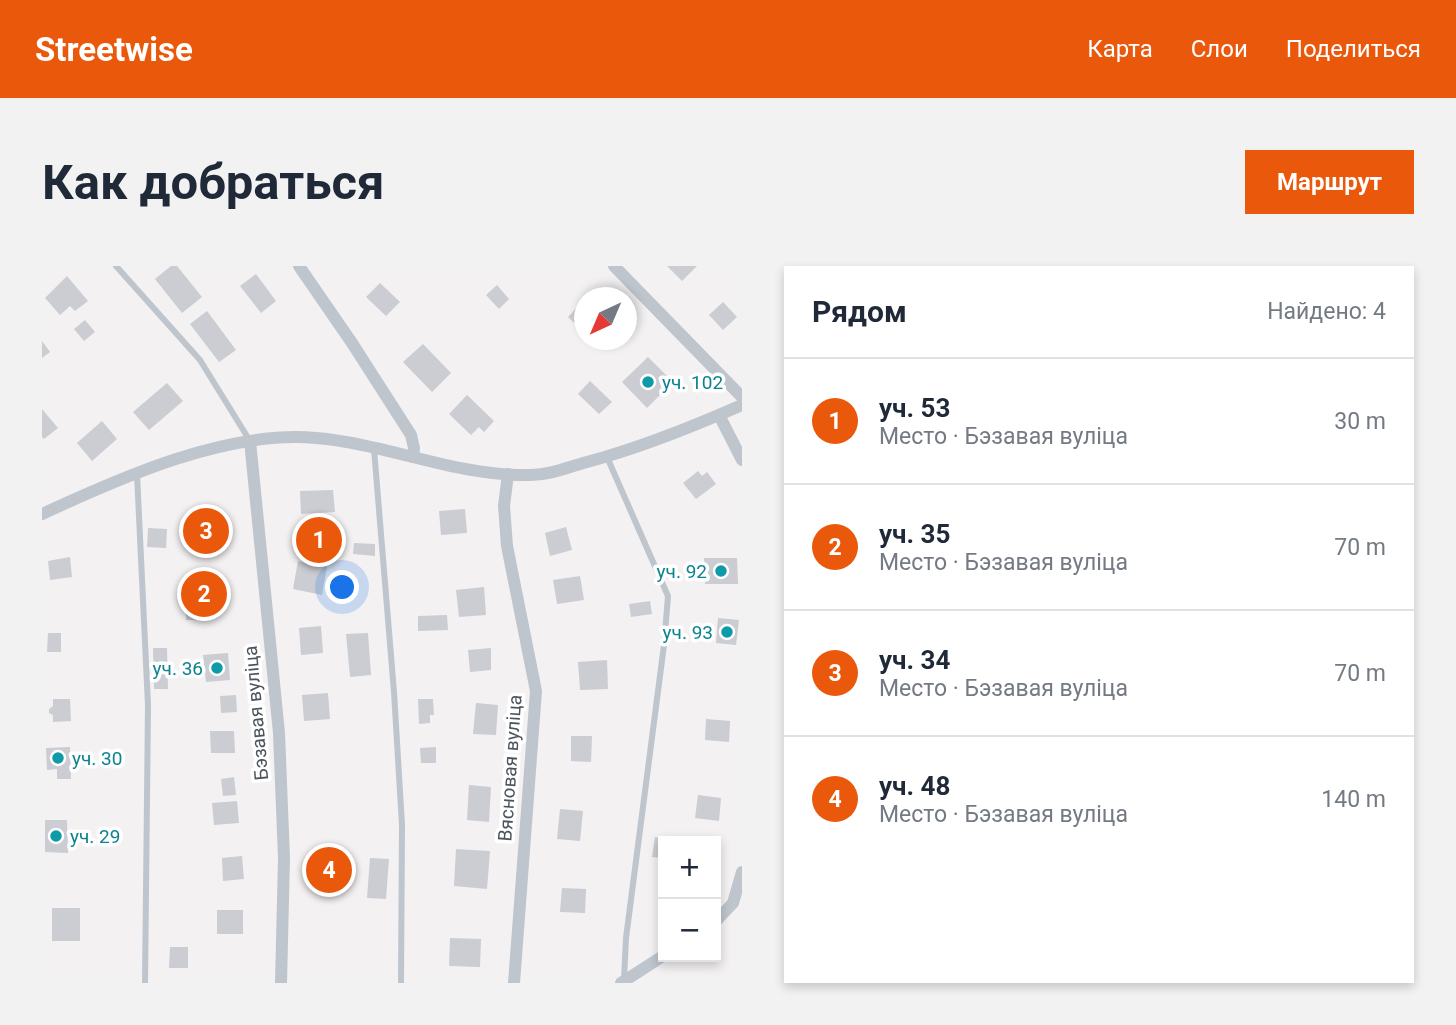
<!DOCTYPE html>
<html lang="ru">
<meta charset="utf-8">
<style>
body{margin:0;font-family:Roboto,sans-serif;background:#f2f2f3;color:#1f2937}
.controls{position:absolute;right:21px;bottom:21px;display:grid;overflow:hidden;border-radius:0px;box-shadow:0 4px 10px #0003}
.controls button{width:63px;height:63px;display:grid;place-items:center;padding:0;border:0;border-bottom:2px solid #e0e1e3;background:#fff;color:#1f2937;font:35px sans-serif}
.compass{position:absolute;left:532px;top:21px;width:63px;height:63px;border-radius:50%;background:#fff;box-shadow:0 4px 10px #0003;rotate:224deg}
.you{position:absolute;left:301px;top:322px;width:24px;height:24px;margin:-18px;border:5px solid #fff;border-radius:50%;background:#1a73e8;box-shadow:0 0 0 10px #1a73e833}
.badge{display:grid;place-items:center;width:46px;height:46px;border-radius:50%;background:#ea580c;color:#fff;font-size:23px;font-weight:700}
.pin{position:absolute;translate:-50% -50%;border:4px solid #fff;box-shadow:0 2px 7px #0006}
.list{margin:0;padding:0;list-style:none}
h2{display:flex;justify-content:space-between;align-items:center;height:91px;margin:0;padding:0 28px;font-size:30px}
h2 small{font-size:23px;font-weight:400;color:#747a83}
.list li{display:grid;grid-template-columns:46px 1fr auto;gap:21px;align-items:center;box-sizing:border-box;height:126px;padding:0 28px;border-top:2px solid #e0e1e3}
.list b{display:block;font-size:26px;white-space:nowrap}
.list p{margin:0;font-size:23px;white-space:nowrap;color:#747a83}
.list em{font-size:23px;font-style:normal;color:#747a83}
.map{position:relative;flex:none;width:700px;height:717px;overflow:hidden;border-radius:0px}
header{display:flex;align-items:center;gap:42px;box-sizing:border-box;height:98px;padding:0 35px;background:#ea580c;color:#fff}
header strong{font-size:33px}
nav{display:flex;gap:38px;margin-inline-start:auto;font-size:24px}
.intro{display:flex;align-items:center;justify-content:space-between;box-sizing:border-box;height:168px;padding:0 42px}
h1{margin:0;font-size:49px}
.button{padding:18px 32px;border-radius:0px;background:#ea580c;color:#fff;font-size:24px;font-weight:700}
main{display:flex;gap:42px;padding:0 42px}
aside{flex:1;background:#fff;border-radius:0px;box-shadow:0 4px 10px #0003}
.map>svg:first-child{display:block}
.building{fill:#cbcdd3}
.lines{fill:none;stroke-linecap:round;stroke-linejoin:round}
.service{stroke:#bec5cc;stroke-width:6}
.minor{stroke:#bec5cc;stroke-width:12}
.culture-dot{fill:#0f9aa8;stroke:#fff;stroke-width:2.5}
.labels{text-anchor:middle;dominant-baseline:central;stroke-width:7;stroke-linejoin:round;paint-order:stroke}
.culture-label{font-size:19px;fill:#0d838f;stroke:#fff;text-anchor:start}
.street-label{font-size:19px;fill:#4b535c;stroke:#fff}
</style>
<header>
<strong>Streetwise</strong>
<nav><a>Карта</a><a>Слои</a><a>Поделиться</a></nav>
</header>
<div class="intro"><h1>Как добраться</h1><a class="button">Маршрут</a></div>
<main>
<div class="map">
<svg width="700" height="717" viewBox="0 0 700 717">
<rect width="100%" height="100%" fill="#f3f1f1"/>
<g class="building">
<polygon points="129,0 135,0 160,31 140,47 113,13"/>
<polygon points="625,0 655,0 640,15"/>
<polygon points="214,8 234,35 219,47 198,20"/>
<polygon points="25,10 46,35 33,45 28,40 18,49 3,32"/>
<polygon points="338,17 358,36 344,50 324,31"/>
<polygon points="455,19 467,33 457,43 444,29"/>
<polygon points="542,34 542,66 526,51"/>
<polygon points="681,36 695,51 681,64 667,49"/>
<polygon points="165,45 194,84 177,96 148,58"/>
<polygon points="43,54 53,66 42,75 32,63"/>
<polygon points="0,75 8,86 0,92"/>
<polygon points="381,78 409,107 390,126 361,96"/>
<polygon points="606,91 631,116 605,142 580,116"/>
<polygon points="548,115 570,136 557,148 536,128"/>
<polygon points="125,117 141,135 107,164 91,146"/>
<polygon points="425,129 452,155 442,166 437,161 429,169 407,148"/>
<polygon points="0,143 16,162 2,173 0,171"/>
<polygon points="60,155 75,173 50,195 35,177"/>
<polygon points="656,205 660,210 665,206 674,218 654,233 641,217"/>
<polygon points="291,224 293,246 259,248 258,225"/>
<polygon points="423,243 425,267 399,269 397,245"/>
<polygon points="176,250 178,278 153,280 151,252"/>
<polygon points="263,258 297,265 292,291 257,284"/>
<polygon points="524,261 530,284 508,290 503,267"/>
<polygon points="106,262 125,263 124,282 105,281"/>
<polygon points="312,277 333,278 333,290 311,288"/>
<polygon points="28,291 30,311 8,314 6,295"/>
<polygon points="662,292 695,292 696,318 663,318"/>
<polygon points="256,295 285,301 280,329 251,323"/>
<polygon points="538,310 542,334 515,338 511,314"/>
<polygon points="144,313 181,313 181,342 158,343 158,354 144,354"/>
<polygon points="442,321 444,349 417,351 414,324"/>
<polygon points="608,335 610,348 589,351 587,338"/>
<polygon points="405,349 406,364 376,365 376,350"/>
<polygon points="676,352 697,354 694,379 674,377"/>
<polygon points="279,360 281,387 259,389 257,362"/>
<polygon points="6,367 19,367 19,386 5,386"/>
<polygon points="326,367 329,409 308,411 304,368"/>
<polygon points="111,382 125,382 126,423 112,423"/>
<polygon points="449,382 449,404 428,406 426,384"/>
<polygon points="186,387 188,414 164,416 161,389"/>
<polygon points="565,394 566,423 538,424 536,396"/>
<polygon points="286,427 288,453 262,455 260,429"/>
<polygon points="194,429 195,446 179,447 178,430"/>
<polygon points="11,433 28,433 29,455 11,456 11,449 7,447 7,443 11,440"/>
<polygon points="376,433 391,433 392,449 388,449 388,457 377,458"/>
<polygon points="434,437 456,439 454,469 431,468"/>
<polygon points="664,453 688,455 687,476 663,474"/>
<polygon points="168,465 192,465 193,487 169,487"/>
<polygon points="529,470 550,470 549,496 529,495"/>
<polygon points="28,481 29,513 15,513 15,503 5,504 4,482"/>
<polygon points="394,481 394,497 379,497 378,482"/>
<polygon points="192,511 194,529 181,530 179,513"/>
<polygon points="427,519 449,521 447,556 425,554"/>
<polygon points="656,529 679,532 677,555 653,552"/>
<polygon points="195,535 197,557 172,559 170,537"/>
<polygon points="518,543 541,545 538,575 515,573"/>
<polygon points="3,554 25,554 26,587 3,586"/>
<polygon points="613,571 627,573 626,575 621,575 621,592 610,591"/>
<polygon points="414,583 448,585 445,623 412,620"/>
<polygon points="200,590 202,613 181,615 180,592"/>
<polygon points="274,591 301,591 301,618 274,617"/>
<polygon points="328,592 347,593 344,633 325,632"/>
<polygon points="520,622 544,623 543,647 518,646"/>
<rect x="10" y="642" width="28" height="33"/>
<rect x="175" y="644" width="26" height="24"/>
<polygon points="408,672 439,673 438,701 407,700"/>
<polygon points="128,681 146,681 146,702 127,702"/>
</g>
<g class="lines">
<g class="service">
<polyline points="74,0 158,94 208,175"/>
<polyline points="332,183 352,426 360,559 359,717"/>
<polyline points="565,191 626,330 622,379 584,672 582,713"/>
<polyline points="95,208 106,439 103,717"/>
</g>
<g class="minor">
<polyline points="257,0 310,77 369,169 372,182 371,191"/>
<polyline points="572,0 700,131"/>
<polyline points="677,149 700,194"/>
<polyline points="208,175 237,467 242,592 239,717"/>
<polyline points="466,208 462,240 465,280 494,425 472,717"/>
<path d="M0,248C80,211 185,164 274,172C346,178 415,211 489,209C509,209 526,201 545,196C598,182 650,161 700,139"/>
<polyline points="674,655 691,637 700,606"/>
<polyline points="579,717 621,690"/>
</g>
</g>
<g class="culture-dot">
<circle cx="606" cy="116" r="7"/>
<circle cx="679" cy="305" r="7"/>
<circle cx="685" cy="366" r="7"/>
<circle cx="175" cy="402" r="7"/>
<circle cx="16" cy="492" r="7"/>
<circle cx="14" cy="570" r="7"/>
</g>
<g class="labels">
<g class="culture-label">
<text x="620" y="116">уч. 102</text>
<text x="665" y="305" text-anchor="end">уч. 92</text>
<text x="671" y="366" text-anchor="end">уч. 93</text>
<text x="161" y="402" text-anchor="end">уч. 36</text>
<text x="30" y="492">уч. 30</text>
<text x="28" y="570">уч. 29</text>
</g>
<g class="street-label">
<text transform="translate(214 447) rotate(-95)">Бэзавая вуліца</text>
<text transform="translate(468 502) rotate(-86)">Вясновая вуліца</text>
</g>
</g>
</svg>
<div class="controls">
<button>+</button>
<button>−</button>
</div>
<svg class="compass" viewBox="-18 -18 36 36"><path d="M0-13l5 13h-10z" fill="#e53935"/><path d="M0 13l5-13h-10z" fill="#747a83"/></svg>
<div class="you"></div>
<div class="pin badge" style="left:277px;top:274px">1</div>
<div class="pin badge" style="left:162px;top:328px">2</div>
<div class="pin badge" style="left:164px;top:265px">3</div>
<div class="pin badge" style="left:287px;top:604px">4</div>
</div>
<aside>
<h2>Рядом<small>Найдено: 4</small></h2>
<ul class="list">
<li><span class="badge">1</span><div><b>уч. 53</b><p>Место · Бэзавая вуліца</p></div><em>30 m</em></li>
<li><span class="badge">2</span><div><b>уч. 35</b><p>Место · Бэзавая вуліца</p></div><em>70 m</em></li>
<li><span class="badge">3</span><div><b>уч. 34</b><p>Место · Бэзавая вуліца</p></div><em>70 m</em></li>
<li><span class="badge">4</span><div><b>уч. 48</b><p>Место · Бэзавая вуліца</p></div><em>140 m</em></li>
</ul>
</aside>
</main>
